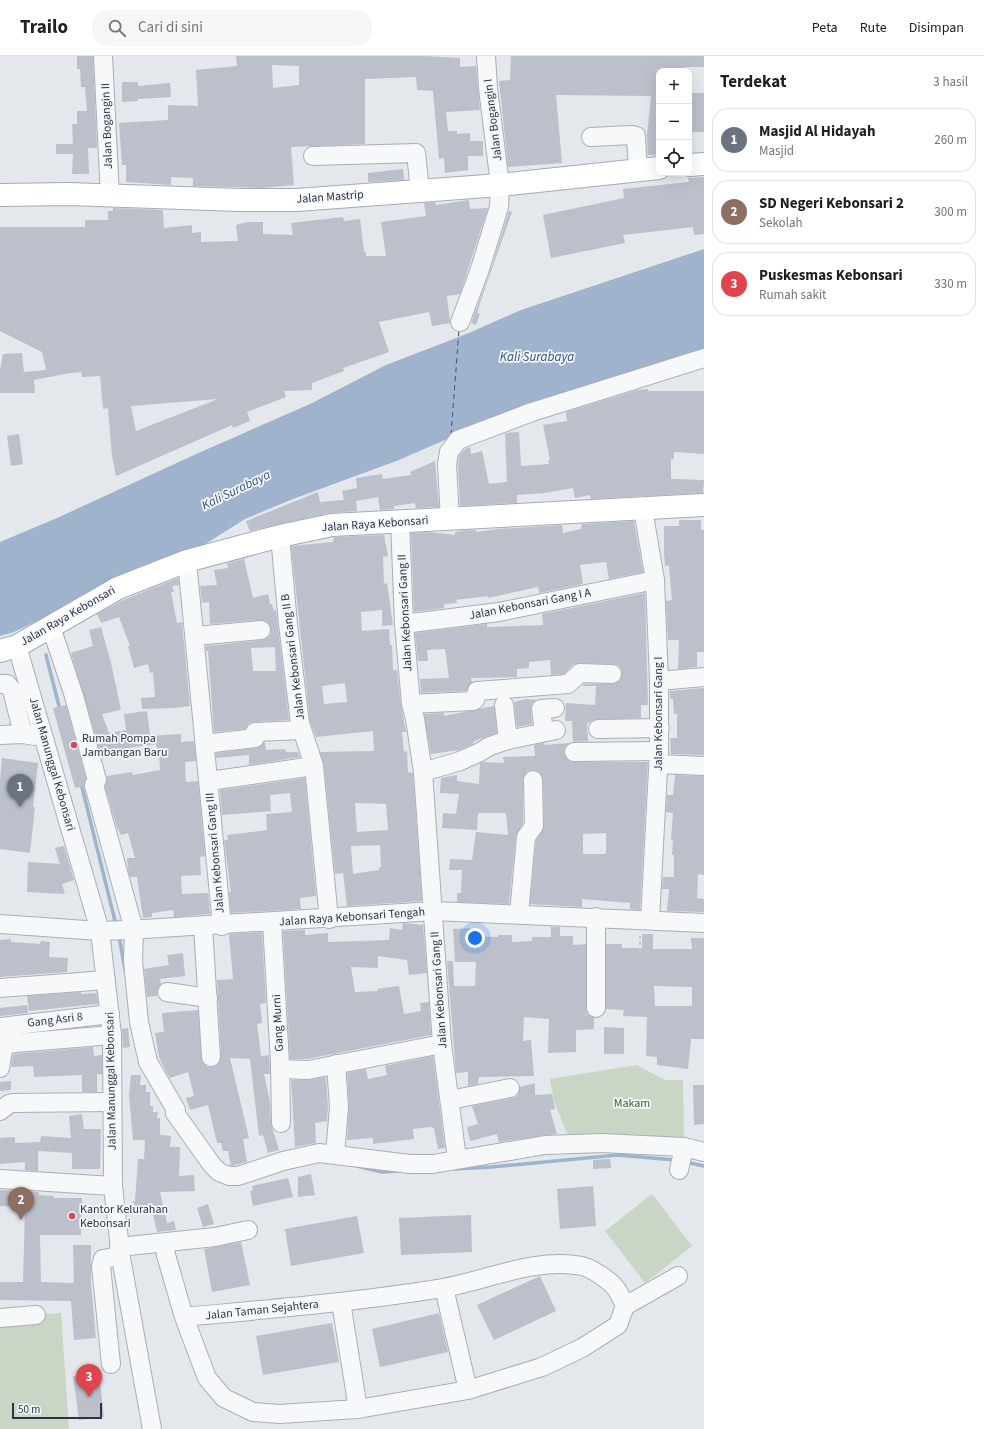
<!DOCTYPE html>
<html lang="id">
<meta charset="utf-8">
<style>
body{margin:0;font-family:"Source Sans 3",sans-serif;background:#f6f6f6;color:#202124}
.controls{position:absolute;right:12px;top:12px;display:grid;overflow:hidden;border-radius:8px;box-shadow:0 4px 16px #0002}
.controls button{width:36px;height:36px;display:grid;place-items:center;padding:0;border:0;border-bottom:1px solid #e0e0e0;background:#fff;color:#202124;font:20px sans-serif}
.scale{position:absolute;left:12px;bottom:10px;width:90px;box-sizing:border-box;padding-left:4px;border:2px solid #2b3445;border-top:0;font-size:11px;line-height:14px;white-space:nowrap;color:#2b3445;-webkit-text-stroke:3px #f4f6f9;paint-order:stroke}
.you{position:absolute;left:475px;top:882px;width:14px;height:14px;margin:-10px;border:3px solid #fff;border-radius:50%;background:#1a73e8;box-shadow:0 0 0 6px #1a73e833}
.badge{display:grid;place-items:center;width:26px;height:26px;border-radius:50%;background:#0f766e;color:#fff;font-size:13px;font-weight:700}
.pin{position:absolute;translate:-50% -33px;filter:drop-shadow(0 1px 2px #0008)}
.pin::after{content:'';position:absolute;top:21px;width:14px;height:12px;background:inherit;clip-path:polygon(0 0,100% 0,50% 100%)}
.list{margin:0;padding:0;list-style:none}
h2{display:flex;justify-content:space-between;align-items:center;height:52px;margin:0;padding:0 16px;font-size:17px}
h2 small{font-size:13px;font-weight:400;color:#757577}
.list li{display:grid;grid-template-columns:26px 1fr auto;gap:12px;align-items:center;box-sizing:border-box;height:64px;margin:0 8px 8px;padding:0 8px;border:1px solid #e0e0e0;border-radius:16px}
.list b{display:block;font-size:15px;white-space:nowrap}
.list p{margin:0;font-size:13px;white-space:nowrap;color:#757577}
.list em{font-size:13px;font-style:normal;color:#757577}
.icon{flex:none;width:22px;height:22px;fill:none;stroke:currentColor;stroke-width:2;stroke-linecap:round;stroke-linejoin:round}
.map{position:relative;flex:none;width:704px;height:1373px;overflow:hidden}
header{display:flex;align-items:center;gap:24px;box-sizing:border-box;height:56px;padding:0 20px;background:#fff;border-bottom:1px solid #e0e0e0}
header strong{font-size:19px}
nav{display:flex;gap:22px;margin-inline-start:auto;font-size:14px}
.search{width:280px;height:36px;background:#f6f6f6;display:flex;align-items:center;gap:10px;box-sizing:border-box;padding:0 14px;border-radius:16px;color:#757577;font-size:15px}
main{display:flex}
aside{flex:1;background:#fff}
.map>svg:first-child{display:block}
.green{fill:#c9d6c5}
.water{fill:#9fb4cc}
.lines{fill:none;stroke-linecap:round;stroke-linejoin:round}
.stream{stroke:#9fb4cc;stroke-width:3.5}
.ferry{stroke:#34527a;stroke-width:1;stroke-dasharray:5 4;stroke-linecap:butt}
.building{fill:#bbc0ca;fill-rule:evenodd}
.minor-casing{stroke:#a9aeb7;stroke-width:20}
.major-casing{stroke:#a3abb8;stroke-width:24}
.path{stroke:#c2c5cb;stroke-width:2;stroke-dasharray:3 3;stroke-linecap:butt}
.minor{stroke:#f7f8fa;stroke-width:18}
.major{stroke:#fff;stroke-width:22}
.poi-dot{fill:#d1495b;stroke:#f4f6f9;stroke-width:1.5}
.labels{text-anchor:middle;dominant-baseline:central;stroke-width:3.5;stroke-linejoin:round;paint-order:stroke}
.street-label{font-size:12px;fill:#2b3445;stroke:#f4f6f9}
.poi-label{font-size:12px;fill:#2b3445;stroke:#f4f6f9;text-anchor:start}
.park-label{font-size:12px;fill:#3f6138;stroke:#f4f6f9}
.water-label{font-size:13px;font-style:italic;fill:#34527a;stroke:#f4f6f9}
</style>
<header>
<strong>Trailo</strong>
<div class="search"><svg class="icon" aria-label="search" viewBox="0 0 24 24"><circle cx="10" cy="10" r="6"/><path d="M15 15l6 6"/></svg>Cari di sini</div>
<nav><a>Peta</a><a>Rute</a><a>Disimpan</a></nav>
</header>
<main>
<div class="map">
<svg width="704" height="1373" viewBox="0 0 704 1373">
<rect width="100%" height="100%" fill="#e4e7ec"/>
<g class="green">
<polygon points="637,1009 665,1024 683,1024 684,1084 568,1080 554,1045 550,1023"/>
<polygon points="652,1138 692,1190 645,1227 605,1175"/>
<polygon points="61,1257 69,1373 0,1373 0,1261"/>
</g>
<polygon class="water" points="704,193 704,296 447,383 399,404 293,443 245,463 199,492 75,546 14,576 0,580 0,486 57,462 194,399 310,348 386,309 469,277 521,254"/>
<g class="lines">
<g class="stream">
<polyline points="46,599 60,654"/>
<polyline points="81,727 116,869"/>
<polyline points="119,880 125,914"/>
<polyline points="685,1106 704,1110"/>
<polyline points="357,1110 382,1116 400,1115"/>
<polyline points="454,1113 491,1111 618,1099 675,1104"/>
</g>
<polyline class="ferry" points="451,379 459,274"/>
</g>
<g class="building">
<polygon points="77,0 93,0 97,92 88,92 89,118 72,118 73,98 56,98 56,88 73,88 72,68 77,68 77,55 87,55 85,31 81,31 80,13 77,13"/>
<path d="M236,0H424L460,2V11L476,10L480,54L446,56L448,75H457V78L470,77V85H483V100H468V114L445,117L444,102L439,103L433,35L417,34L416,21L365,23V88L291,91L294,129L262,132L193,130V122L171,121V129L126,126V109H122L119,67L168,64V49L198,50L196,14L237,10ZM272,9L299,10V29L273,32Z"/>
<polygon points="511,0 704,0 704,11 686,11 686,15 659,15 659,99 648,99 647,80 651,40 556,39 562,107 508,111 499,25 510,24"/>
<polygon points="122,26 138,26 138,30 170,27 171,41 138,43 138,45 122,46"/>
<rect x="689" y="37" width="15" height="39"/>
<polygon points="403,113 404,124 368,126 368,117"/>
<polygon points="704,121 704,178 694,179 693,171 623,179 625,187 551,202 543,159 624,142 623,133 689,126 688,122"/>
<path d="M469,144L470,153L488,152L460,238L447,240L450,267L432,270L429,256L379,266L389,296L343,312L344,315L312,327V334L284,335L286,341L247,356L250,365L233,372L232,369L116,420L112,400L108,352L103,353L100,320L82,321L81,316L70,317L34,324L35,337H0V315L3,298L22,297L24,316L46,314L42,296L0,275V171H85V164H108V155H113V152L163,154L164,172L192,169V177L201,176V186L238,185L236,169L248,166H263V178L293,179L291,167L343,161L344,165L360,163L364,196H366V200H386L381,166L426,160L424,147L435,146L436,149ZM218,343L136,375L131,350Z"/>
<polygon points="509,155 512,156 482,241 477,257 480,258 476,269 471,267 489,219"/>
<polygon points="648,333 648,335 704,335 704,398 674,396 674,403 671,403 671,423 704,424 703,437 591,443 590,439 575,442 573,432 544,437 517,439 517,447 460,450 458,409 459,400 465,393 470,391 471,398 482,395 489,428 507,426 505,377 519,376 521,410 549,408 548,405 550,404 543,369 567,365 566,356 637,334"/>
<polygon points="19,378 23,408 11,410 7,380"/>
<polygon points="435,405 439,451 416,452 415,447 394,450 394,453 380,454 378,441 356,445 357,455 329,457 250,475 246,465 318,436 320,446 344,444 342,435 357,432 356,422 382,418 383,423 411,419 410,416"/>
<polygon points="679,464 701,464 701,474 704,474 704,596 697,596 697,611 678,613 679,584 668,584 666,545 672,544 669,510 665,510 664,497 664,470 679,470"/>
<polygon points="634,465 643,516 609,523 606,506 580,509 583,528 539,537 538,531 488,542 488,540 456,544 457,547 444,548 444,552 414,556 411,477 429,476 455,479 455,476 466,474 476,474 476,476 498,473 562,469 563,477 581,473 582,468"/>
<path d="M384,479L388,500L383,501L384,528L387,527L393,569L382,570V554L361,556L362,575L389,573L390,589H392L393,614H397L401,649L406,676H402L404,696L407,695L408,716L413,717L422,845L347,850L343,817L335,818L324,709L320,696L374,695L373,675L316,681L310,665L291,490L333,486L334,481ZM345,627L347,646L324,648L322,630ZM355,747L386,748L388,774L357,776ZM380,789L381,811H379V814L353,818L351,790Z"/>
<path d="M244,503L253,542L268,538L270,548H272L274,555L276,554L289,664L254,666L249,667L245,673L214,676L208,595H206V590L262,584L267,582L271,578L269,568L260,564L210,568L209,546L202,547L200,530L217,529L214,514L228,512L227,507ZM275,591L276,615H253L251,592Z"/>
<polygon points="178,522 179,529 172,530 174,536 171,536 177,567 182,566 190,650 174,652 142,653 141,642 155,641 153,616 150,617 148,608 134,612 128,590 130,590 119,561 101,567 97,558 121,545"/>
<polygon points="645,537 648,649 641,649 641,662 593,664 587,668 588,685 573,686 572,665 565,665 566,647 595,649 596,630 582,630 584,628 617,627 621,623 621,613 618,609 612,608 580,607 573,609 564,618 551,619 550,604 529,606 529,612 517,613 517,621 471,622 472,626 466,635 421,637 420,623 449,622 445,593 427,594 428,605 418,605 415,577 487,568 487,571 543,569 542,558"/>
<polygon points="101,571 111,607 121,654 102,658 109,677 126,674 124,658 147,655 150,680 181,678 181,686 194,685 196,705 185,706 186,726 198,725 205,800 200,801 201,819 181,820 182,838 208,837 210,858 174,861 173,854 152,857 152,861 143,862 137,821 130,821 128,813 127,802 135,802 128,777 121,779 117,772 105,731 107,720 132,716 133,719 160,714 159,694 157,694 156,688 100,696 71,597 93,590 89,574"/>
<polygon points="704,632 704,699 671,698 670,682 677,682 677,658 674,658 673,643 670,643 670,635"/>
<polygon points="526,643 536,644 532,648 531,654 532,668 517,671 514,646"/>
<polygon points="66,649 86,722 84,730 75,732 53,652"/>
<polygon points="494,650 497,677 474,685 473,688 459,694 431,698 424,658 444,657 444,660"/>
<polygon points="265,686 266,694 285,693 286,696 298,696 300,701 249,709 249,699 216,702 216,697 256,692 261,690"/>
<path d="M544,687L545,689L569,687L565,691L564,697L569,705L574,706H648L640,854L630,853V847L582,843V851L530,848L536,785L544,770L543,723L538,715L533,714L527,715L523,724V767L516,780L509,848L457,846V837H461L462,814H449L450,803L472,804L476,776L508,779L506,757H478L477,774L442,772L443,757L456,758L459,738L440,737L441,722L457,719V725L479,728L480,707L484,706L504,707L503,701L535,700L534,689ZM606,777V798H583V778Z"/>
<polygon points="2,702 38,707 33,751 35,751 30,797 0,793 0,724"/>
<polygon points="675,719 704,720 704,819 698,818 697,842 704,843 704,856 667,855 669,833 662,833 663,821 674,821 674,799 672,799 673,784 671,783 673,757 666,756 667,739 673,739"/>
<polygon points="305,722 316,840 300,842 301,853 231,857 229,836 231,836 224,784 228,784 227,779 267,774 266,758 292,756 290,737 270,739 271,755 222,759 220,734"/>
<polygon points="64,790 74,824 62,828 65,838 27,836 28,806 60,808 55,792"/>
<polygon points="403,867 423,869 427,917 409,919 407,904 378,900 378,912 351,911 355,936 378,935 377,933 399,930 404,958 421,955 420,947 429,946 431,979 307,1003 290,1003 283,875 305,874 305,879 328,877 328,886 389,884 390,872 402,874"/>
<polygon points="551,871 560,871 560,880 573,880 573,889 586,888 586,952 587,958 594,962 594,973 576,974 576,996 548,997 549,963 524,961 523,985 531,984 534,1020 479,1021 478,1028 468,1030 468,1016 456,1017 447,905 453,905 454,930 475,930 476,906 455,906 453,873 470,872 470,880 498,881 498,879 512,879 512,886 532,885 532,881 551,881"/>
<polygon points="262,876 266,947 260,948 262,967 257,968 261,1000 269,999 270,1018 264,1018 270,1046 271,1068 279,1094 268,1097 263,1079 259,1080 250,1003 230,1002 249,1082 243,1083 247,1106 231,1110 228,1095 223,1095 221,1087 217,1087 208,1049 190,1054 186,1042 194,1040 188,1016 170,1022 165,1014 159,1001 155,977 164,976 162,957 198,954 202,1006 207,1011 212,1011 217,1010 221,1000 217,924 233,923 229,878"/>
<path d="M642,878H653V893H692L691,882H704V983H691L688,1013L657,1009V1001L646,1000L647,961L623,960L624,954L606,953V888H622V892H642ZM654,930L692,931V950H655Z"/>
<polygon points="11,883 11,886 40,888 41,885 50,886 49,901 68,902 67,916 80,915 0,921 0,884"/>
<polygon points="183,897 185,920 160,923 161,928 157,934 157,940 147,941 144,913 169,909 167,899"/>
<polygon points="81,936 81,938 97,937 98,948 29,955 27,940"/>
<polygon points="27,949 28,957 0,960 0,952"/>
<polygon points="604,971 624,972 624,998 604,998"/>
<polygon points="128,972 130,991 123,992 122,973"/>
<polygon points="93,991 94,1000 102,999 102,1018 97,1018 97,1036 82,1036 82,1019 34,1021 33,1010 11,1011 13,998"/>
<polygon points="433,1000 445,1092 438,1093 434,1072 431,1071 413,1073 414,1083 373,1088 373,1082 347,1084 349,1050 347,1017 366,1013 368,1023 387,1019 385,1010"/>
<polygon points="131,1019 141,1019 140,1029 146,1029 146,1036 150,1036 150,1050 153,1050 153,1056 158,1056 157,1062 160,1062 160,1079 171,1080 170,1091 180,1091 179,1120 194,1119 195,1135 160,1136 167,1167 174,1165 176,1174 157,1176 152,1153 137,1158 133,1145 135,1145 138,1103 144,1103 145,1084 133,1084 129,1039"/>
<polygon points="326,1021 328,1051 327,1065 315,1067 316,1087 295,1091 291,1024 308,1024"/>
<polygon points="11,1025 11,1034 0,1035 0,1026"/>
<polygon points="535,1027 535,1039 552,1038 555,1053 550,1054 557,1078 499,1086 497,1078 470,1085 467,1071 478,1068 472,1050 512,1042 517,1040 520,1031"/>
<polygon points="693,1029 704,1029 704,1068 694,1069"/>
<polygon points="82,1058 84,1073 101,1073 100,1113 72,1113 72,1097 38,1095 38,1115 25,1114 25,1106 0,1108 0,1082 15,1081 15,1087 40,1086 41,1080 71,1082 69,1060"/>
<polygon points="610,1103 611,1112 593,1113 593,1104"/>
<polygon points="311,1118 315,1139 298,1141 298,1121"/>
<polygon points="288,1122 293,1141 253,1150 250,1135 253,1134 252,1130"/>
<polygon points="593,1130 596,1170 560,1173 557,1133"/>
<polygon points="0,1134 39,1136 39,1139 54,1140 54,1142 82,1142 81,1179 40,1179 41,1226 74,1227 73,1189 91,1189 91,1227 96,1282 74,1284 71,1245 0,1244 0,1226 23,1226 25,1151 0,1150"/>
<polygon points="208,1148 214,1168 203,1171 197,1152"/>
<polygon points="471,1159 472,1196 401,1199 399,1162"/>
<polygon points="357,1160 364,1197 291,1210 285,1173"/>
<polygon points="241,1186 250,1229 212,1236 204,1193"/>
<polygon points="540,1220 556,1255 494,1284 477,1249"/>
<polygon points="439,1257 448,1296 380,1311 372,1273"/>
<polygon points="332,1267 339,1306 263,1319 256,1280"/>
<polygon points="99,1317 104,1361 79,1364 73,1320"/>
</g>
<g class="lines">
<defs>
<g id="minor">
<polyline points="103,0 110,141"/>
<polyline points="591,81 632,79 636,80 638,114"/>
<polyline points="313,100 416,97 420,135"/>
<polyline points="460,266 479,216 499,151 500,129 488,32 486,0"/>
<polyline points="643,453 655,524 659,625 659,695 650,864"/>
<polyline points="450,463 447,408 449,396 458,384 532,356 704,302"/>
<polyline points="400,465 404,568 411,648 415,663 423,716 442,988 457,1103"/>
<polyline points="280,480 288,568 300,667 314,710 329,863"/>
<polyline points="187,505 222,870"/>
<polyline points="404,568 499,556 655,524"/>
<polyline points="51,571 74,640 97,724 94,729 134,874 133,905 139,966 148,1006 176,1054 175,1057 212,1109 219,1116 229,1120 238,1120 283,1105 319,1097 410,1108 433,1108 545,1089 602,1087 684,1091 704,1096"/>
<polyline points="195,580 261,574"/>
<polyline points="17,590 100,875 112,979 113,1130 121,1202 152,1373"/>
<polyline points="659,625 704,621"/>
<polyline points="0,628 7,628 12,634 23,678"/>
<polyline points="411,648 473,645 475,644 477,635 568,628 580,617 612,618"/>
<polyline points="504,649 508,684"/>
<polyline points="598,673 660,672"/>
<polyline points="544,676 541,653 555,652"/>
<polyline points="0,679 23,678 35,680"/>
<polyline points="205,688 255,682 255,676 302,674"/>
<polyline points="574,696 659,695"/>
<polyline points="659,708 704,710"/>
<polyline points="423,716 460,705 478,697 490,690 508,684 556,674"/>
<polyline points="209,725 314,710"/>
<polyline points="519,858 526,781 534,770 533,724"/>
<polyline points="596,861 596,952"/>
<polyline points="272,866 280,1007 281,1067"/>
<polyline points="0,868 100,875 128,874 434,855 704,867"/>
<polyline points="203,870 211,1001"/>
<polyline points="0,932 106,924"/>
<polyline points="167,936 208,942"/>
<polyline points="0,971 110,958"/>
<polyline points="0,1012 4,988 112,979"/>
<polyline points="280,1013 308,1014 442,988"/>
<polyline points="450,1044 510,1032"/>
<polyline points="0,1055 9,1048 13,1047 112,1046"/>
<polyline points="335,1098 339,1051 336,1008"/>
<polyline points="679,1114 684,1091"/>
<polyline points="0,1123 113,1130"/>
<path d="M165,1187L166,1199L184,1261L207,1322L224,1342L253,1356L279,1358L358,1353L468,1334L542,1311L582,1292L618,1269L625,1250C623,1245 620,1239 617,1234C612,1226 592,1212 582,1210C536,1201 488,1224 443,1232C357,1246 270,1253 184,1261"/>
<polyline points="119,1191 215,1181 248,1174"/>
<polyline points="444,1232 468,1334"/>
<polyline points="341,1246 358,1353"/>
<polyline points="625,1250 678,1220"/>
<polyline points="0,1262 36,1259"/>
<polyline points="111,1308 101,1210 103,1203 114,1201"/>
</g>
<g id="major">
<polyline points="689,109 704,108"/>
<polyline points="0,139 69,138 239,144 297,144 500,129 659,112"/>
<polyline points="0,595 17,590 118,532 187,505 280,480 332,469 704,449"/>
</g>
</defs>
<use href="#minor" class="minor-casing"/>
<use href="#major" class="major-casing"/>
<polyline class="path" points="640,931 640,879"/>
<use href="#minor" class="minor"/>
<use href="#major" class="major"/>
</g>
<g class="poi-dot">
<circle cx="74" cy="689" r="4"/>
<circle cx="72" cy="1160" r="4"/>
</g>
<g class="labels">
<g class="street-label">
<text transform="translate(493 64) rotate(-97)">Jalan Bogangin I</text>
<text transform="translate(107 70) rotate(-92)">Jalan Bogangin II</text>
<text transform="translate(330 141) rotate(-4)">Jalan Mastrip</text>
<text transform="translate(375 468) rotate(-4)">Jalan Raya Kebonsari</text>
<text transform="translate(530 548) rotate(-11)">Jalan Kebonsari Gang I A</text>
<text transform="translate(405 557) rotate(-93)">Jalan Kebonsari Gang II</text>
<text transform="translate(68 560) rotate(-30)">Jalan Raya Kebonsari</text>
<text transform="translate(293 601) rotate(-97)">Jalan Kebonsari Gang II B</text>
<text transform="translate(658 658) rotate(-90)">Jalan Kebonsari Gang I</text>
<text transform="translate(52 708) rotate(74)">Jalan Manunggal Kebonsari</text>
<text transform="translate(215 797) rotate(-95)">Jalan Kebonsari Gang III</text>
<text transform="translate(352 861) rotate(-4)">Jalan Raya Kebonsari Tengah</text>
<text transform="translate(439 934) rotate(-94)">Jalan Kebonsari Gang II</text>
<text transform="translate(55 964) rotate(-7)">Gang Asri 8</text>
<text transform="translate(278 967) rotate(-93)">Gang Murni</text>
<text transform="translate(111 1025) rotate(-91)">Jalan Manunggal Kebonsari</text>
<text transform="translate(262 1254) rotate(-6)">Jalan Taman Sejahtera</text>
</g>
<g class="poi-label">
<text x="82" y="682">Rumah Pompa<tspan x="82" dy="14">Jambangan Baru</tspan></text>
<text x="80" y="1153">Kantor Kelurahan<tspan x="80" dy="14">Kebonsari</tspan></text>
</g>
<g class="park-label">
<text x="632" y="1047">Makam</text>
</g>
<g class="water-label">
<text x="537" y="301">Kali Surabaya</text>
<text transform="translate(236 434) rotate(-26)">Kali Surabaya</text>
</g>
</g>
</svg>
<div class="controls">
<button>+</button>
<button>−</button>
<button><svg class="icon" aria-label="locate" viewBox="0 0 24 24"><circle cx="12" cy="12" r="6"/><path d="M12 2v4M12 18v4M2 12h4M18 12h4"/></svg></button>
</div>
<div class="scale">50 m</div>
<div class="you"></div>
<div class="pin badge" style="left:20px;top:751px;background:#6b7280">1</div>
<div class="pin badge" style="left:21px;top:1164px;background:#8d6e63">2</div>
<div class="pin badge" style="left:89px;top:1341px;background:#e0444e">3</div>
</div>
<aside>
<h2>Terdekat<small>3 hasil</small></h2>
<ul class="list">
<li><span class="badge" style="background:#6b7280">1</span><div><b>Masjid Al Hidayah</b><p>Masjid</p></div><em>260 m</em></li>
<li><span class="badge" style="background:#8d6e63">2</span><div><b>SD Negeri Kebonsari 2</b><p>Sekolah</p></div><em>300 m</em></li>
<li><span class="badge" style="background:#e0444e">3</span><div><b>Puskesmas Kebonsari</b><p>Rumah sakit</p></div><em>330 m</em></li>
</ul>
</aside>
</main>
